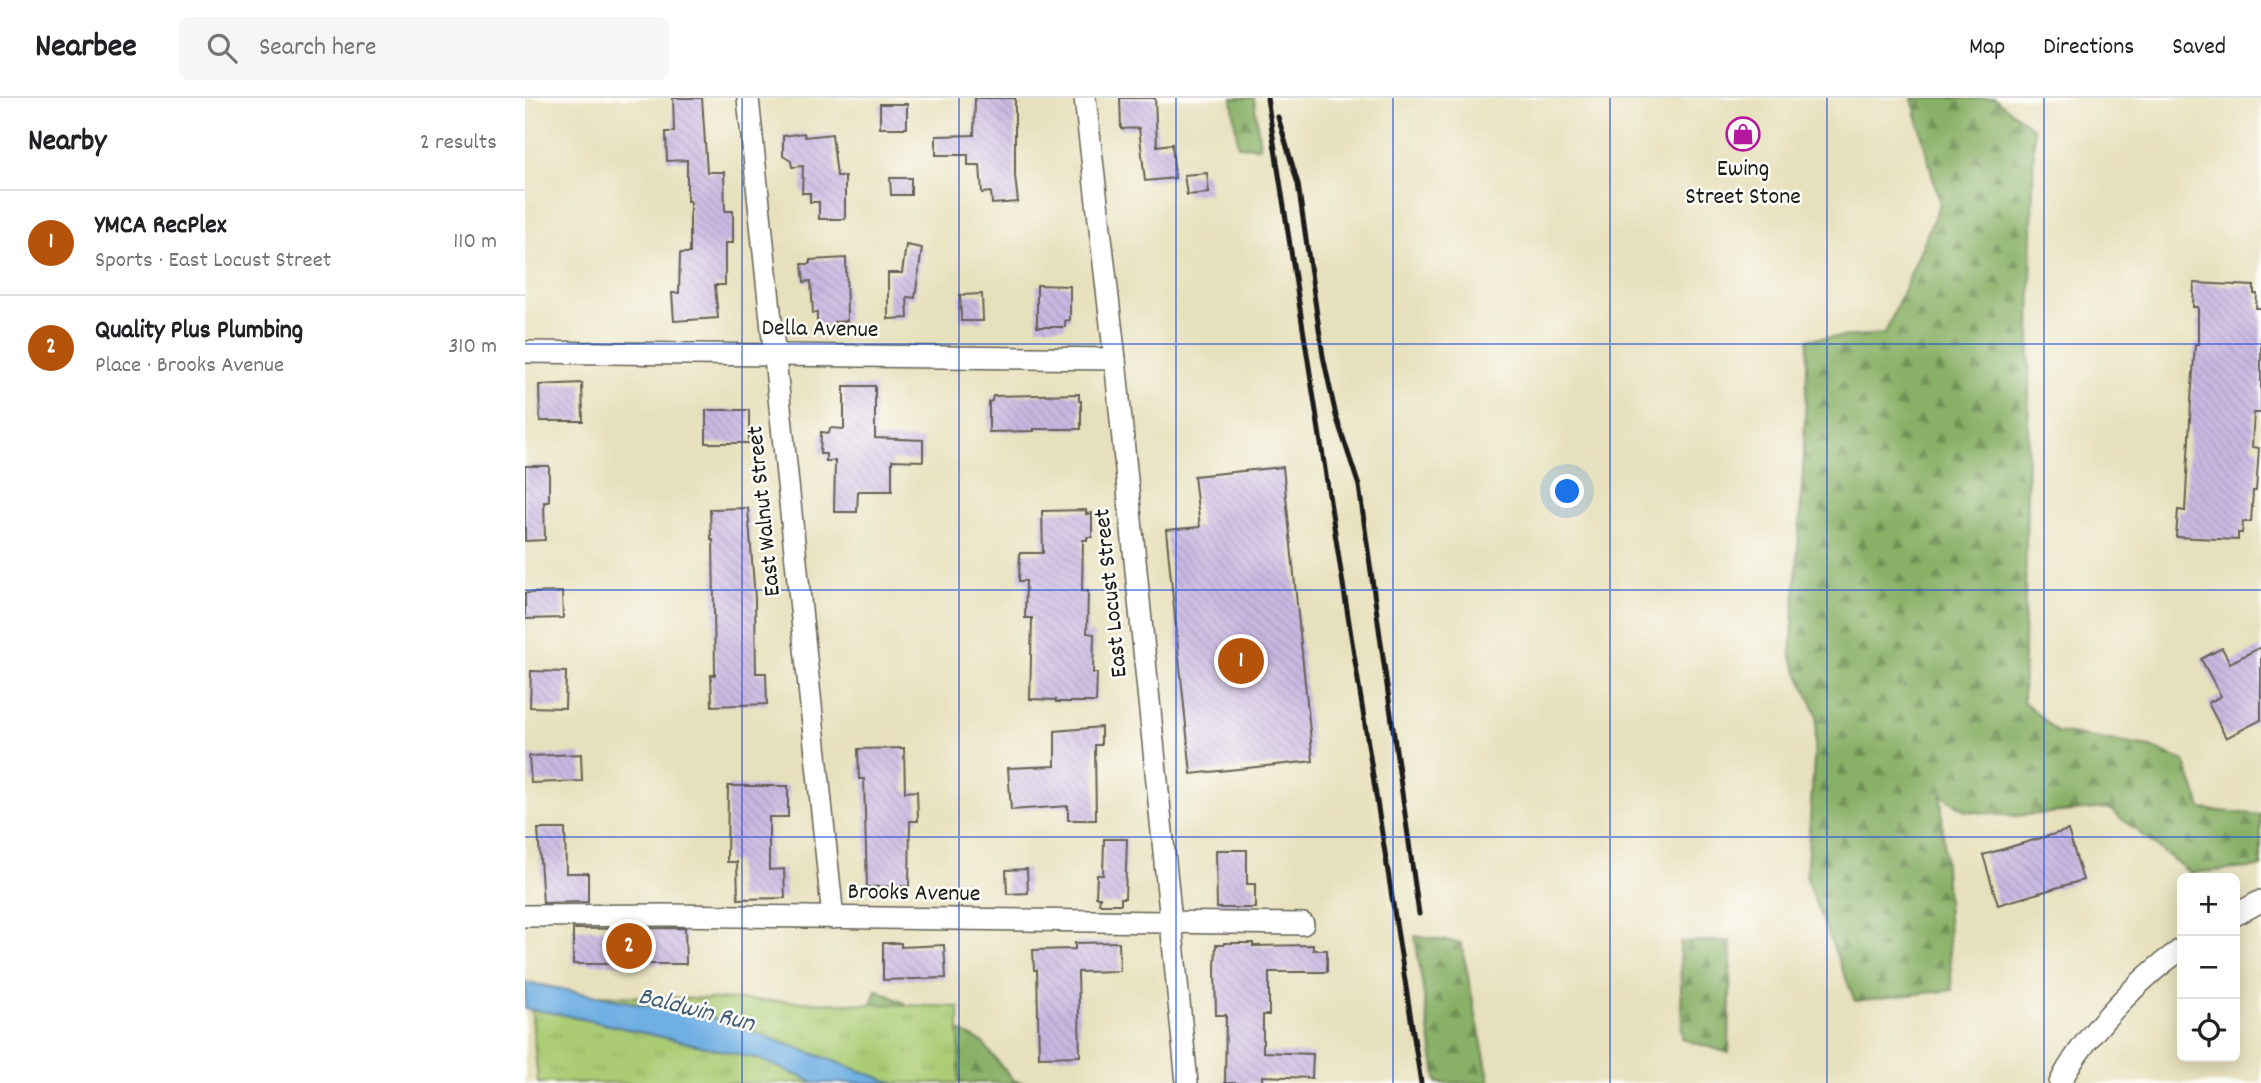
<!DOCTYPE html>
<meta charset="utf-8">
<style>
body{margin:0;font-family:Dekko,sans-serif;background:#f6f6f6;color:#202124}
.controls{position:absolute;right:21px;bottom:21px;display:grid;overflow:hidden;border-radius:10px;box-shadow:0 4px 18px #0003}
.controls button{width:63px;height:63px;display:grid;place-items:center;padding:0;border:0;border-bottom:2px solid #e0e0e0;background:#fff;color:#202124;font:35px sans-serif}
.you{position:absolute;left:1043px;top:394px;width:24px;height:24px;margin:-18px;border:5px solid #fff;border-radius:50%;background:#1a73e8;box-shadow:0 0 0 10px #1a73e833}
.badge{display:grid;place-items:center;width:46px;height:46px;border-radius:50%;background:#b45309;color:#fff;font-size:23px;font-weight:700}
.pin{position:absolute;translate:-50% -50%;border:4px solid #fff;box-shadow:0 2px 7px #0006}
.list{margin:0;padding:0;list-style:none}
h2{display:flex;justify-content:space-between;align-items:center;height:91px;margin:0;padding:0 28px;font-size:30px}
h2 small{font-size:23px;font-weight:400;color:#757577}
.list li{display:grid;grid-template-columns:46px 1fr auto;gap:21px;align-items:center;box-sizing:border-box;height:105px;padding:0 28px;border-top:2px solid #e0e0e0}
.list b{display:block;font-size:26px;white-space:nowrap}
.list p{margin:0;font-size:23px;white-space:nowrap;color:#757577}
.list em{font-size:23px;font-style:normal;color:#757577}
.icon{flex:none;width:38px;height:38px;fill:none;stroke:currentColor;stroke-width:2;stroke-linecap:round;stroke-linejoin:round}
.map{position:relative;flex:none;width:1736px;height:985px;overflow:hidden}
header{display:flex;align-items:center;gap:42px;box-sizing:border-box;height:98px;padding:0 35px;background:#fff;border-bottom:2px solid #e0e0e0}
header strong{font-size:33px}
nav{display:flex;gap:38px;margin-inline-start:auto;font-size:24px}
.search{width:490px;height:63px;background:#f6f6f6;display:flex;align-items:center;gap:18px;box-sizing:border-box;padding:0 24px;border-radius:10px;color:#757577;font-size:26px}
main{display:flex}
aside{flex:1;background:#fff}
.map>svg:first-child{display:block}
.forest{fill:url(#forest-firs);stroke:#526641;stroke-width:2}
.park{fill:url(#park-tufts);stroke:#647448;stroke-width:2}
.water{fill:#6fafe3;stroke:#466680;stroke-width:2}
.building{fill:url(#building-back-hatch)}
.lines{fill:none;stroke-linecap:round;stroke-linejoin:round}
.minor-casing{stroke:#636154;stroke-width:24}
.minor{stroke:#fff;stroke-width:21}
.rail{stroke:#1c1c1c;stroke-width:5}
.grid{fill:none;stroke:#1d4ed8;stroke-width:2;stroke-opacity:0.55}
.labels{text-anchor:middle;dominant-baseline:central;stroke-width:5;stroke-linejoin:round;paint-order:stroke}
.poi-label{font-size:24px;fill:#1c1c1c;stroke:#fdfcf7}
.street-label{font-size:24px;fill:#1c1c1c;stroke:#fdfcf7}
.water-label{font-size:26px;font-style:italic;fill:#415e76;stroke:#fdfcf7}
</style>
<header>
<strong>Nearbee</strong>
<div class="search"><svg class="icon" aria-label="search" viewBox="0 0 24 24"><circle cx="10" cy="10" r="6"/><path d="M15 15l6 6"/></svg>Search here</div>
<nav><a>Map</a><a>Directions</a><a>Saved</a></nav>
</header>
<main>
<aside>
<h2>Nearby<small>2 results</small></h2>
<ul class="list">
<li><span class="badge">1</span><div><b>YMCA RecPlex</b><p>Sports · East Locust Street</p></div><em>110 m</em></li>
<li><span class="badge">2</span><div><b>Quality Plus Plumbing</b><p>Place · Brooks Avenue</p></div><em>310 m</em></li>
</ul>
</aside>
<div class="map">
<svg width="1736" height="985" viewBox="0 0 1736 985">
<defs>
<pattern id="forest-firs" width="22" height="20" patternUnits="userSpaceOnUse" patternTransform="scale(1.75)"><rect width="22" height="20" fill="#88b066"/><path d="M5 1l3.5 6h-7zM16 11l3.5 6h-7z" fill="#6e8e53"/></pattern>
<pattern id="park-tufts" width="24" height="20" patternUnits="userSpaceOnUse" patternTransform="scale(1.75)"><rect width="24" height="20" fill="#abcc74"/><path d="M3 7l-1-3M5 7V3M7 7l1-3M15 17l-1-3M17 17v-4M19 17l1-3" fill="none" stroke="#93af64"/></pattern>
<pattern id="building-back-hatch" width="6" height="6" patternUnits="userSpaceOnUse" patternTransform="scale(1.75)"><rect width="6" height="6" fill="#c9b7e1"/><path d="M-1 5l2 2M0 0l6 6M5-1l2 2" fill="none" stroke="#ac9dc0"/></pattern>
</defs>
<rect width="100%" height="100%" fill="#fdfcf7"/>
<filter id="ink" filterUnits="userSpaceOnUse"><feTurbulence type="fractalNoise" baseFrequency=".0143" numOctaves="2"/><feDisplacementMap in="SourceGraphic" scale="14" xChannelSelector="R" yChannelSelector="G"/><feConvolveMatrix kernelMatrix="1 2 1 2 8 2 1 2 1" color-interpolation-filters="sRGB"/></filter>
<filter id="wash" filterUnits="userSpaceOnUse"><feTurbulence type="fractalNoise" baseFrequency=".00686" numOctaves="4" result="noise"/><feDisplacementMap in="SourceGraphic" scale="28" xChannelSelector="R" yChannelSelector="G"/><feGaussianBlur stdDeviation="1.57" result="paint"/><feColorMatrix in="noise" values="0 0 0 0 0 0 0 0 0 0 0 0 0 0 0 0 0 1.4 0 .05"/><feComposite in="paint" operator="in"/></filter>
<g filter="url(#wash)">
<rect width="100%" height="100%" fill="#e7e0bc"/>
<g class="forest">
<polygon points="707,0 729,0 735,49 713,48"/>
<polygon points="1387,0 1469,0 1509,31 1498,603 1532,634 1625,649 1659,663 1677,711 1736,717 1736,769 1665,775 1583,710 1489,718 1441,713 1416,697 1427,892 1330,903 1281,781 1292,617 1266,558 1278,374 1283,241 1360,236 1415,106"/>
<polygon points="890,838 936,845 965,985 912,985"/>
<polygon points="1206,843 1204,955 1157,941 1155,844"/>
<polygon points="351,891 457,944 488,982 500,985 323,985"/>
</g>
<polygon class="park" points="5,895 434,909 434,985 13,985"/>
<polygon class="water" points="0,884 193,921 369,985 290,985 234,961 35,916 0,911"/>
<g id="blocks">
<g class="building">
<polygon points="148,0 177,0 182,74 199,74 200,113 208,113 208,145 200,145 200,187 190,187 193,220 149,223 147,195 154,195 155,155 165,155 165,103 162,103 162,62 142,63 141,34 149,34"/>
<polygon points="450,0 490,0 490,78 493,104 467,106 466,94 457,95 455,67 443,67 443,57 411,57 411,38 449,37"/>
<polygon points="595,0 630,0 632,48 647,46 650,80 620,83 614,30 596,31"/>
<rect x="355" y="6" width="27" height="24"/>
<polygon points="279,35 280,39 307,36 312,78 320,78 320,121 294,121 294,104 285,104 285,95 277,95 278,68 267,69 266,63 258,58 258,38"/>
<polygon points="682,75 684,95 662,97 659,77"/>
<polygon points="365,80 386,80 386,97 366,97"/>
<polygon points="381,147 397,150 390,200 382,199 383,220 363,221 363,175 377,175"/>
<polygon points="321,160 322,223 309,224 309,229 292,230 292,215 288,215 286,183 279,184 277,166 285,166 285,162"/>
<polygon points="1669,185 1729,188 1729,196 1732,196 1731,210 1736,210 1736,315 1729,315 1727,349 1734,350 1731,393 1728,393 1726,424 1718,424 1717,435 1713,435 1713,442 1651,439 1653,412 1660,413 1666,303 1670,246 1673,246 1673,209 1668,209"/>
<polygon points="512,187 545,188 545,222 540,223 540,229 512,229"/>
<polygon points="457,196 458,223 436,223 435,197"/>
<polygon points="57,285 58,323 15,323 14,287"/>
<polygon points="319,288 350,288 350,340 398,342 398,363 367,362 367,393 333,393 332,414 309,414 310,363 301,363 301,356 295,356 296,334 304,335 305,330 319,331"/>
<polygon points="554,296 554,303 556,303 556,331 509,331 509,333 464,334 464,304 467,303 468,298"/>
<rect x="181" y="312" width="43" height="33"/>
<polygon points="0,368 24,368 24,404 19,404 20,442 0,443"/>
<polygon points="758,369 788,663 666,676 641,432 675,429 669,378"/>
<polygon points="223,410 230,501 231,575 241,575 242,606 187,608 186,577 190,577 188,441 186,441 185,411"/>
<polygon points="561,412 561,416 567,415 567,439 562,439 562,442 558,442 557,493 563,493 562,535 569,536 568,575 572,575 571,604 531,604 531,602 505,601 507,520 500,520 501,483 494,483 495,455 518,455 517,413"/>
<polygon points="37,494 38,520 0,521 0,495"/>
<polygon points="1736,549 1736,622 1701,640 1683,605 1696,598 1676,561 1697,550 1705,565"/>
<polygon points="6,573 41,574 40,610 5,609"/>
<polygon points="576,629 576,647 570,647 571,722 543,722 543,708 486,712 483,670 530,668 530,633"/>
<polygon points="379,650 380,694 392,693 393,723 385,723 384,788 342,789 339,681 334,681 333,651"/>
<polygon points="56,656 57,683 6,685 4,658"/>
<polygon points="203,688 263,688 263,719 244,719 244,772 259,771 260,800 213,801 212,764 202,764"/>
<polygon points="13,731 40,731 41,775 63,775 63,804 18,805"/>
<polygon points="1543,732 1558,782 1473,807 1458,757"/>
<polygon points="579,741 602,741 600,800 596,800 596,806 574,806 575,799 571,799 572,777 578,777"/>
<polygon points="691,752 722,752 722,786 730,786 730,810 692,810"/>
<polygon points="502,771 503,795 482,796 481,772"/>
<polygon points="160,830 161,866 48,866 48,831"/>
<polygon points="594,844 595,873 553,874 555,958 514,959 512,872 509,872 508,852 550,851 550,845"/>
<polygon points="358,845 376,845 376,849 419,847 421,880 358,882"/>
<polygon points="699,845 728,845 728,848 788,847 788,852 802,852 802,874 744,874 744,917 738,917 738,954 788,956 787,980 737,978 737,985 700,985 701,917 691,917 690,870 691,847 699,847"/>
</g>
</g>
</g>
<g filter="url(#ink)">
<use href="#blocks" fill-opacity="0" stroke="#636154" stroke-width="2"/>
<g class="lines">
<defs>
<g id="minor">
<polyline points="223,0 308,820"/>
<polyline points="560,0 590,261 662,985"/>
<polyline points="0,254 590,261"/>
<polyline points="1710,817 1736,803"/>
<polyline points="0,818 142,817 778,826"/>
<path d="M1535,985C1557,940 1615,879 1657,851"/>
</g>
</defs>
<use href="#minor" class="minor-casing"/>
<use href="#minor" class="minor"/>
<g class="rail">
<polyline points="742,0 896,985"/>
<polyline points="753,19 773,86 798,258 811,318 834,388 894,816"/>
</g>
</g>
</g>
<path class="grid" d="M217,0V985M434,0V985M651,0V985M868,0V985M1085,0V985M1302,0V985M1519,0V985M0,246H1736M0,492H1736M0,739H1736"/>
<defs>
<symbol id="shop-ring" viewBox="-11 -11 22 22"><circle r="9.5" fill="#fdfcf7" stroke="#b5179e" stroke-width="1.5"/><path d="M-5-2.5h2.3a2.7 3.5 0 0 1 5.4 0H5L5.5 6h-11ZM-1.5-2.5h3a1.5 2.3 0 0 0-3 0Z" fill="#b5179e"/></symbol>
</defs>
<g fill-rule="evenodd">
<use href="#shop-ring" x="1199" y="17" width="38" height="38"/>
</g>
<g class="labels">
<g class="poi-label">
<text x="1218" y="72">Ewing<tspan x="1218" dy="28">Street Stone</tspan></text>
</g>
<g class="street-label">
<text transform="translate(295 232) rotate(1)">Della Avenue</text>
<text transform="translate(240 413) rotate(-96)">East Walnut Street</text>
<text transform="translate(587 495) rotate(-96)">East Locust Street</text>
<text transform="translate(389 796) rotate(1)">Brooks Avenue</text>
</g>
<g class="water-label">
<text transform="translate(171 913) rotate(14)">Baldwin Run</text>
</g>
</g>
</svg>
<div class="controls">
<button>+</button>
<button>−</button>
<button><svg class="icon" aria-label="locate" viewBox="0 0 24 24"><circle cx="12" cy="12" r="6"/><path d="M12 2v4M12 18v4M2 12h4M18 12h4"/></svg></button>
</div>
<div class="you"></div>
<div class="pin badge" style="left:716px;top:563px">1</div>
<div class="pin badge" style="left:104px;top:848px">2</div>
</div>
</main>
